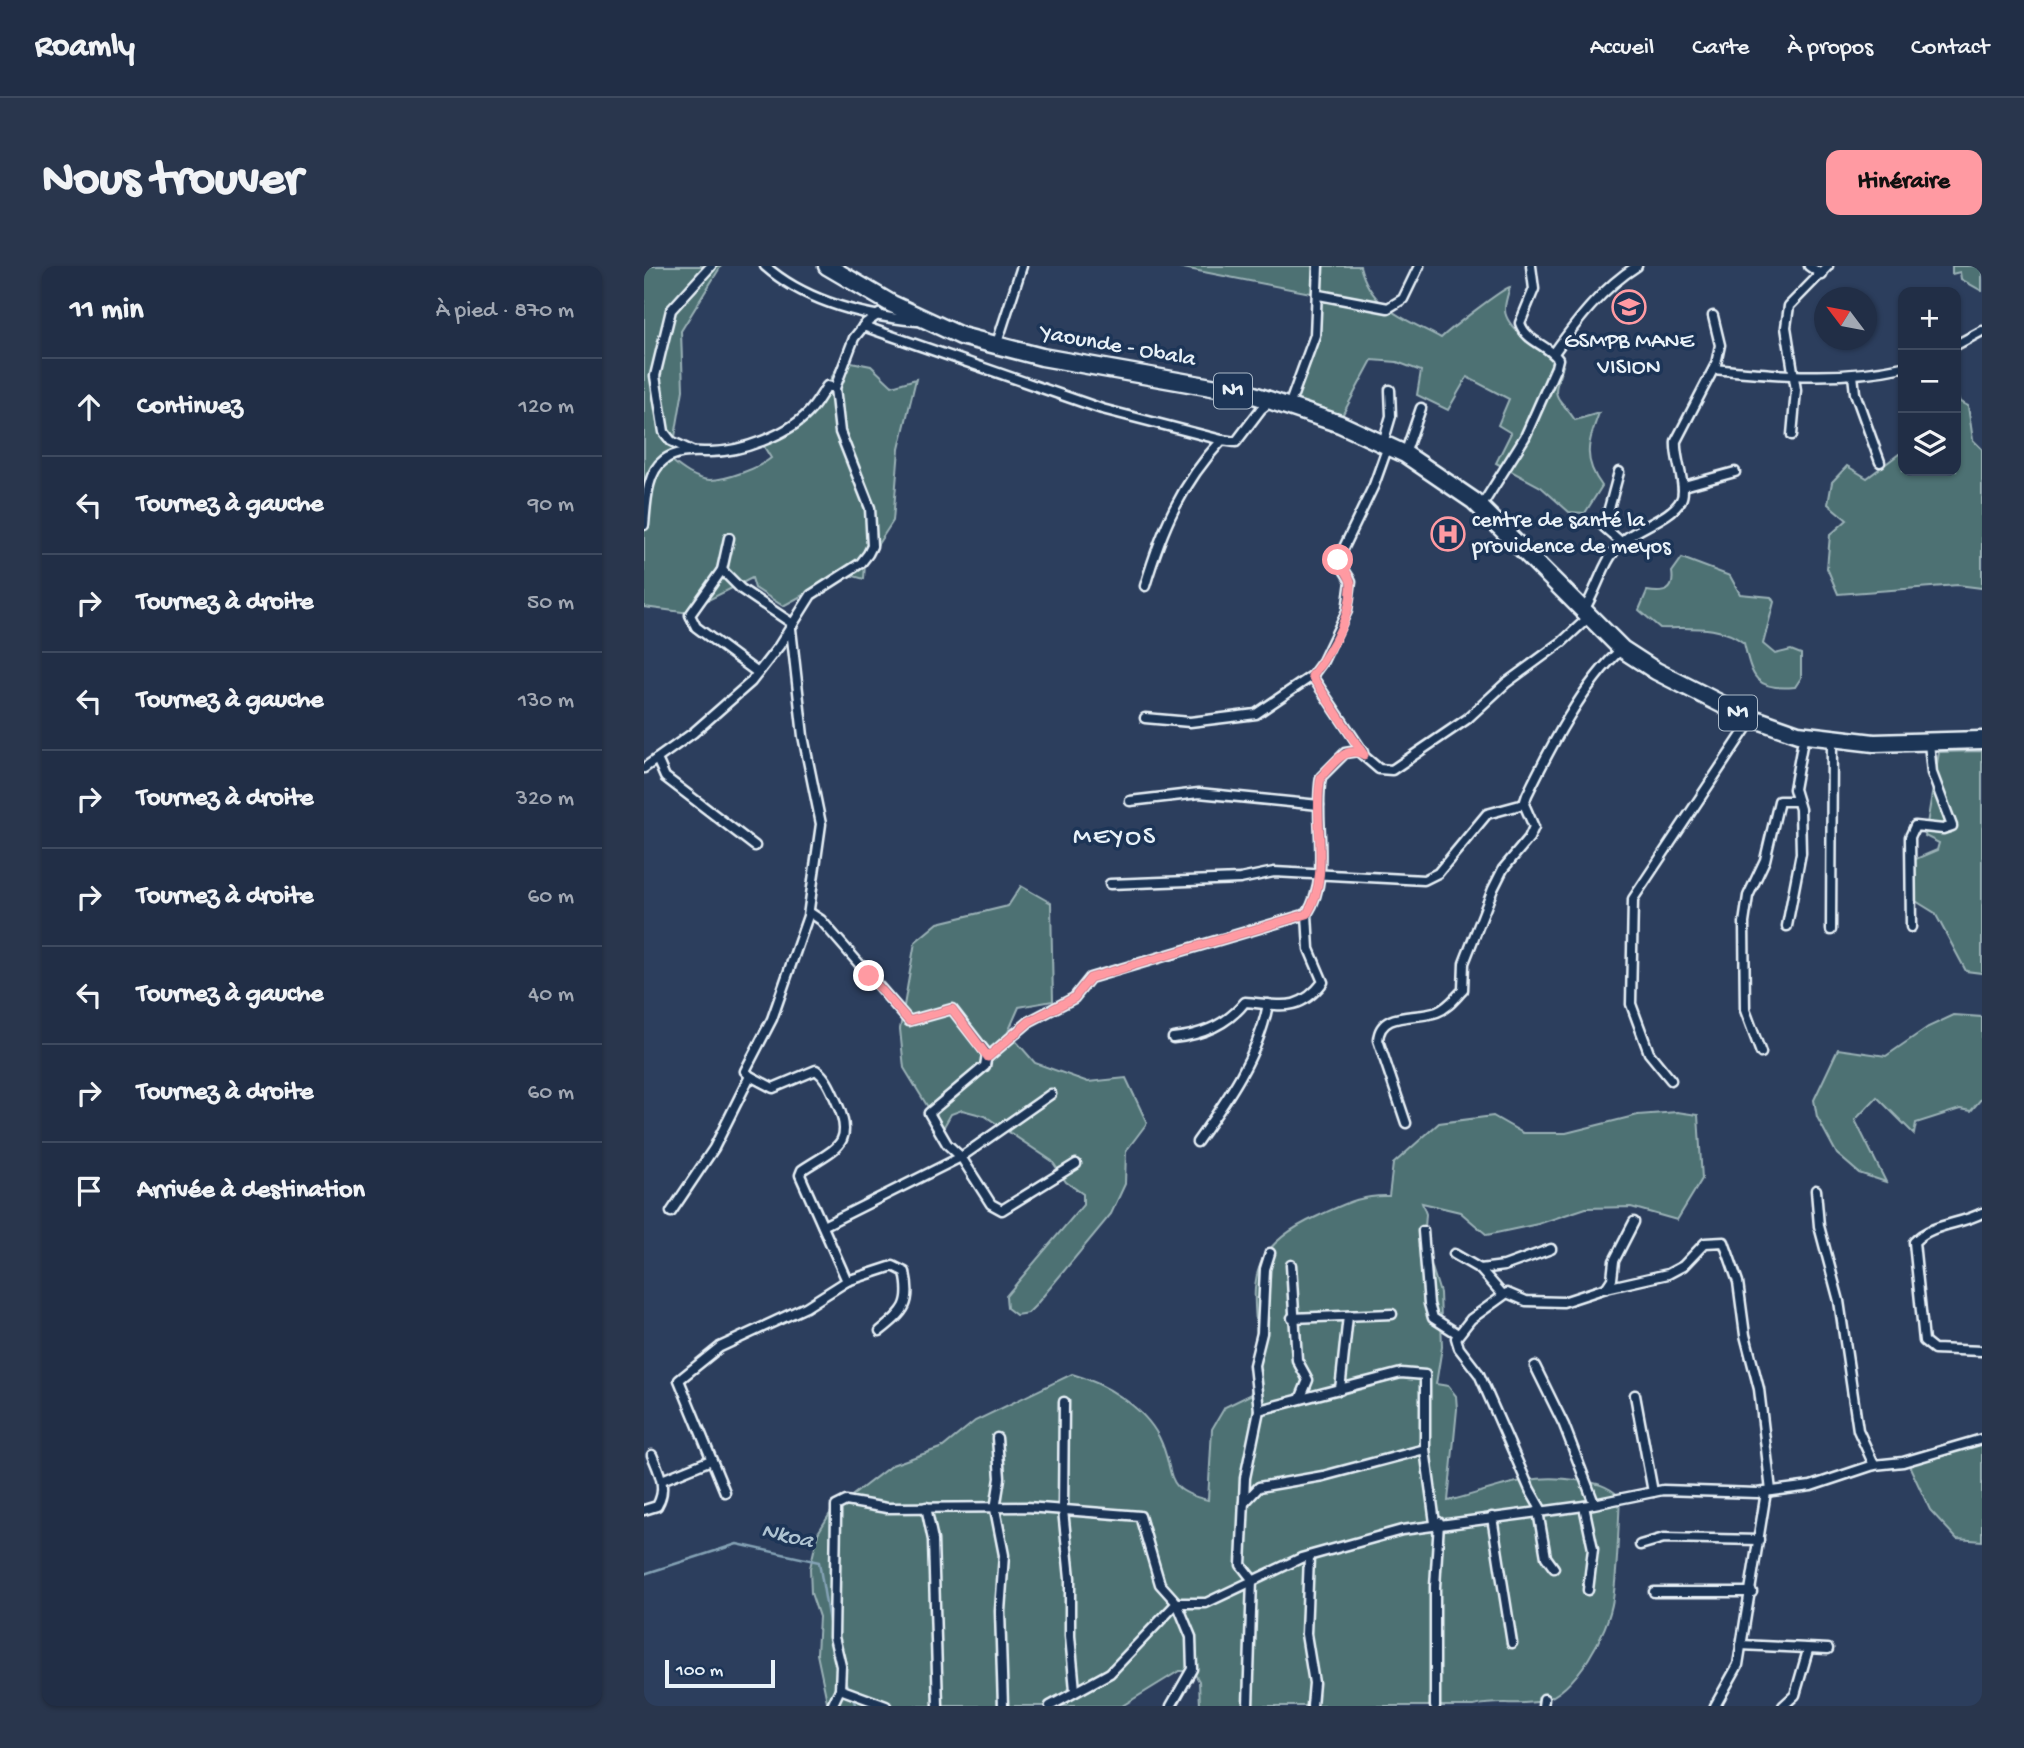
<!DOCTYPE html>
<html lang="fr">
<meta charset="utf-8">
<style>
body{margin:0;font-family:"Gochi Hand",sans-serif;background:#29364d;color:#f1f3f6}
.controls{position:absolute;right:21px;top:21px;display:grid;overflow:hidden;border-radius:14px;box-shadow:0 2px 5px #0004}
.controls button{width:63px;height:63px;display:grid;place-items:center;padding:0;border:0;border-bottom:2px solid #3e4a5f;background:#212e46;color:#f1f3f6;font:35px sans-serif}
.compass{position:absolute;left:1170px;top:21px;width:63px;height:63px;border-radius:50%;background:#212e46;box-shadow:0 2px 5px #0004;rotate:302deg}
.scale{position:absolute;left:21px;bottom:18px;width:110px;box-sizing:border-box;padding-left:7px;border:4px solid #e8f1f8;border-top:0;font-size:19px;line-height:24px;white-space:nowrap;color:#e8f1f8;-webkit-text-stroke:5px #1d3557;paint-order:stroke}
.stop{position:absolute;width:21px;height:21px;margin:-16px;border:5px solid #ff9aa2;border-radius:50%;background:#fff}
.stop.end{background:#ff9aa2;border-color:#fff;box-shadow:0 2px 7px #0008}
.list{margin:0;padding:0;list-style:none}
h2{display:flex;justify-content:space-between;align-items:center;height:91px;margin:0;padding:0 28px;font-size:30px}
h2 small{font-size:23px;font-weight:400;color:#a2a8b3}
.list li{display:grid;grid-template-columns:46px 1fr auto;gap:21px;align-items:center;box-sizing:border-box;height:98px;padding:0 28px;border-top:2px solid #3e4a5f}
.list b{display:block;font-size:26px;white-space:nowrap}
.list em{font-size:23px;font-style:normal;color:#a2a8b3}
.icon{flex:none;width:38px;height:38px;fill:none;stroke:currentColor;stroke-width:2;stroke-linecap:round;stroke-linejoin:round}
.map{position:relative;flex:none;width:1338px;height:1440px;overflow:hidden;border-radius:14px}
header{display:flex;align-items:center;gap:42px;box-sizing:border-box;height:98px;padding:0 35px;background:#212e46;border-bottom:2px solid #3e4a5f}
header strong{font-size:33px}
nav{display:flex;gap:38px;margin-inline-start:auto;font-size:24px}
.intro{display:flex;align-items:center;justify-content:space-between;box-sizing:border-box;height:168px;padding:0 42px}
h1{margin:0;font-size:49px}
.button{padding:18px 32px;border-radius:14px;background:#ff9aa2;color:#111;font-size:24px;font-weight:700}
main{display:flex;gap:42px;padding:0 42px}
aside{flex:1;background:#212e46;border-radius:14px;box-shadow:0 2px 5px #0004}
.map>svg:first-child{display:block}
.green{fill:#4d7173;stroke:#9ab1b6;stroke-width:2}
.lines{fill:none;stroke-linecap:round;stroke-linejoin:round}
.stream{stroke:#84a2b5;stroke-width:2.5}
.street-casing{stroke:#e8f1f8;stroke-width:13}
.highway-casing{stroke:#e8f1f8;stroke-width:21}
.street{stroke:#1d3557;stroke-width:8}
.highway{stroke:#1d3557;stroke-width:16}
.route{stroke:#ff9aa2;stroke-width:9}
.labels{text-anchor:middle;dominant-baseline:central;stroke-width:7;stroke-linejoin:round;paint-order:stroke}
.shield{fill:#1d3557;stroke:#abb9c8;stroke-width:2}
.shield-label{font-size:21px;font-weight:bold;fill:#e8f1f8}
.poi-label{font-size:23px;fill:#e8f1f8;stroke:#1d3557}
.street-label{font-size:23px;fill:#e8f1f8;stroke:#1d3557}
.water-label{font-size:24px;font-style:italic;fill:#aec3d1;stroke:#1d3557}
.quarter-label{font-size:26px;letter-spacing:2px;fill:#e8f1f8;stroke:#1d3557}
</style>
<header>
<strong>Roamly</strong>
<nav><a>Accueil</a><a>Carte</a><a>À propos</a><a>Contact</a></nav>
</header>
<div class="intro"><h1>Nous trouver</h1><a class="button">Itinéraire</a></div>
<main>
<aside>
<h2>11 min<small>À pied · 870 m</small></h2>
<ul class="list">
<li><svg class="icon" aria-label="ahead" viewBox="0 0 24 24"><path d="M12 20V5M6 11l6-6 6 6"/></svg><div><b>Continuez</b></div><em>120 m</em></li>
<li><svg class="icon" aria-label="left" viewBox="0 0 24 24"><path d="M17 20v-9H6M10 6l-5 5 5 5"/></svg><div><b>Tournez à gauche</b></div><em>90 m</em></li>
<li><svg class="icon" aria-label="right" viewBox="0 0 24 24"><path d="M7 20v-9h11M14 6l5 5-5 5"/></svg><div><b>Tournez à droite</b></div><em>50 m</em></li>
<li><svg class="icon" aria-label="left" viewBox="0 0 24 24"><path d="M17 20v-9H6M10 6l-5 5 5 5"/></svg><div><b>Tournez à gauche</b></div><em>130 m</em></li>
<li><svg class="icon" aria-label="right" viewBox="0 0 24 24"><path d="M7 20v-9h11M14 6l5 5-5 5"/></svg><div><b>Tournez à droite</b></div><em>320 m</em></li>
<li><svg class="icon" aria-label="right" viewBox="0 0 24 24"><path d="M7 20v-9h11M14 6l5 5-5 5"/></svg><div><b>Tournez à droite</b></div><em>60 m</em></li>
<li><svg class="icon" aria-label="left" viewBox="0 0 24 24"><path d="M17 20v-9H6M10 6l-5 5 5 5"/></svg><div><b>Tournez à gauche</b></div><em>40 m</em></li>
<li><svg class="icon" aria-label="right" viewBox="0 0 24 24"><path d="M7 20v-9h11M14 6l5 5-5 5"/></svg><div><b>Tournez à droite</b></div><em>60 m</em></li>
<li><svg class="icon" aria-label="arrive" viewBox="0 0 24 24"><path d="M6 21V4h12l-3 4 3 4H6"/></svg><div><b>Arrivée à destination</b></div></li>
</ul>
</aside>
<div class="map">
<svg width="1338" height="1440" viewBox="0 0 1338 1440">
<rect width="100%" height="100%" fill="#2c3e5d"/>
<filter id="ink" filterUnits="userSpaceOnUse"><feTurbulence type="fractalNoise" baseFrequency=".0143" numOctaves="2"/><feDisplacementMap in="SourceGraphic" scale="14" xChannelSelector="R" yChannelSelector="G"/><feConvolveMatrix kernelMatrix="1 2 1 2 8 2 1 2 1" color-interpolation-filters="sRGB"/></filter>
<g filter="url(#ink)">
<g class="green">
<path d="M0,0H77L37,65L39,124L27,194C38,203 51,213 66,214C82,214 115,202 127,192L114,171C160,157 176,136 197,94L227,100L248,120L272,113L255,183L249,255L221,298L220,313L199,307L139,340L111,322L108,312L64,334L46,347L0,341Z"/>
<path d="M529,0H716C727,43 760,52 797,72C805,64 859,22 866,21C864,28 861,36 861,43C860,63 904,90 919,100C906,135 912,126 931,154L955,147C944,177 938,193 958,220L941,247L925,246L897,221L852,197L867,167L854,159L865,133L823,111L804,144L773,129L777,105L753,96L728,94L693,159L648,141L671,69L672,28Z"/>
<polygon points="1308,0 1338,0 1338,25 1317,13 1316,6 1308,8"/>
<polygon points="1312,126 1316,136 1324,140 1329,174 1338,183 1338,322 1314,319 1194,328 1183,302 1186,269 1203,254 1184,238 1188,216 1203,200 1223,212 1255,188 1259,188 1259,205 1312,205"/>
<path d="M1038,292L1086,310L1096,328L1127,331L1130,336L1119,378L1131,388L1147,384L1157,388V412L1151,421C1111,425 1108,411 1100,377C1075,358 1046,363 1016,362L995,344L1003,325C1021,328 1031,325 1028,306Z"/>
<polygon points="1338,485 1338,707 1322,705 1291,647 1262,629 1262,592 1272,593 1293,584 1295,577 1281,570 1295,486"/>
<polygon points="377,620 407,637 409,735 375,741 364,766 391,797 444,816 482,812 503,857 482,885 481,918 467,948 391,1040 384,1047 372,1049 363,1042 362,1030 439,939 439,928 422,916 408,895 341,850 318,844 307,848 298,864 260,802 256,763 271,676 294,657 364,640"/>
<polygon points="1310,749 1338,751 1338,832 1327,845 1316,843 1272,857 1270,868 1233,831 1211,854 1242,916 1215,907 1193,888 1173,851 1170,834 1194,783 1242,790 1284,761"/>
<path d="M1033,846L1054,849L1058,913L1033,954L987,941L942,942L894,958L843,969L816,946L778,937L782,948L780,976L796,1027L798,1081L792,1118L804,1120L812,1130L813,1143L804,1235C854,1223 878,1207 932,1214C951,1217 962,1218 976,1231C974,1265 974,1300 969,1333C964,1367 932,1425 898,1435C874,1440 854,1434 830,1440H556L555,1415L549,1405H535L478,1440H184L173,1388L175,1351L167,1327L166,1302L174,1267L187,1246L248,1199L299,1181L331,1155L428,1108C460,1117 499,1140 515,1171C533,1207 516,1223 564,1234L568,1163L581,1141L606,1129C632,1050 570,996 674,950C701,938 716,929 745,930L749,898L795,857L849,850L879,867H922L994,849Z"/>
<polygon points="1338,1177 1338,1275 1313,1273 1286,1244 1264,1197"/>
</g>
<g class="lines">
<g class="stream">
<polyline points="0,1308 93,1278 175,1296 186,1362"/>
<polyline points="200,1412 205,1425"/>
<polyline points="208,1431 212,1440"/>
</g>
<defs>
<g id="street">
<path d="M121,0C162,36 220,50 273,55"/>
<polyline points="1165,0 1178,9"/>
<polyline points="675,29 744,42 759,33 775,0"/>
<polyline points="219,60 458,143 578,174"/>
<polyline points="1312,79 1338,65"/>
<polyline points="352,80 378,0"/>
<path d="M910,87C933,55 958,22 993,0"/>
<path d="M1070,103C1134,109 1196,115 1259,101"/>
<polyline points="1209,109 1211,127 1236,196"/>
<polyline points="645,140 671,69 674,0"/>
<polyline points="1148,169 1152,124 1142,61 1145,40 1184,0"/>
<polyline points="739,177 747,150 746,124"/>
<polyline points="48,185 27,175 20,166 11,110 27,44 67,0"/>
<polyline points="761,188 777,142"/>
<polyline points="975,206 960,261 977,276"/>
<polyline points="1040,220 1091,206"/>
<path d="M837,241L881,171L912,101L914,93C903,78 882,76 876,57L890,23L887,0"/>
<path d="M0,259C2,239 2,207 20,194C33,184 51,186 66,186C97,186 143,169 164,147C172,139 177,129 183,120L191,122"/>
<polyline points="85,272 78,304 46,349 52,361 114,407"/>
<polyline points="78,304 97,323 149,358"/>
<path d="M501,320C518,263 537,218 578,174L592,176L617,143L626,136"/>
<path d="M940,344C956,319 959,290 984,271C999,260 1029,250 1037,234C1044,221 1030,193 1032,175L1072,98L1076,79L1069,50"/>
<path d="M147,363L159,470L177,558L164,650L128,753L101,805L106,810L129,822L172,804C183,812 187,824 193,837C212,879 191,882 158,904L156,909L203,1015"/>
<polyline points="668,410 719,486"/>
<polyline points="501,452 546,456 612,448 668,410 679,395 703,345 707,315 694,294 730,219 744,180"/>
<polyline points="13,493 21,511 111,580"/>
<polyline points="0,502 49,467 107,416 135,380 167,329 217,297 224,288 228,280 226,242 196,166 191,122 210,72 222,57 235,48"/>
<polyline points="486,535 555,527 675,539"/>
<polyline points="466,618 596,613 630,606 780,614 794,607 843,548 880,538"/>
<polyline points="165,646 177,654 265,755 308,743 343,788 341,800 285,847 303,878 317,891 347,938 358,944 432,898"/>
<polyline points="1143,660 1157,587 1156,543 1150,523 1160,468"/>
<polyline points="1267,661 1266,571 1271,560 1299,563 1308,560 1288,507 1285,477"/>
<polyline points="1187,664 1188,472"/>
<path d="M529,772C558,769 583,759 601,736C637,739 655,747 679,716L665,683L663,648"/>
<polyline points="1117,787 1101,744 1100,657 1104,630 1121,594 1135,535 1153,535"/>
<path d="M344,791L386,755L430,732L446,712L663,648C688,609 669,554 677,511L701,487L714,485L735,503L748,504L823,453L862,417L918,376L945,351"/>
<polyline points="1027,814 1005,787 987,738 989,633 1109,452"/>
<path d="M762,857L734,774C736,744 772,754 793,746C804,742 811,732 819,724L820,697L849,623L859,603L885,572L890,561L880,538L883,529C905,484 940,415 978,383"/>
<path d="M553,876C583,834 615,789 624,738"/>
<polyline points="1172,924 1175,960 1195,1035 1214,1164 1230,1199"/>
<polyline points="27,946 70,882 106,810"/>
<path d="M1338,947C1316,959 1288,957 1270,976L1280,1075L1290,1083L1338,1085"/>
<polyline points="179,960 317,891 407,828"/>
<polyline points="779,965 785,1038 789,1052 814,1068"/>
<polyline points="810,988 836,1003 859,1029"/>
<polyline points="647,999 653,1094 664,1114 657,1131"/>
<polyline points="836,1003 860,1000 907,983"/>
<polyline points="962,1022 1024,1008 1039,1000 1061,977 1080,976 1094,1016 1101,1069 1115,1123 1127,1225"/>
<polyline points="648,1052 748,1048"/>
<polyline points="891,1100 920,1159 950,1237"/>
<polyline points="696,1124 704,1050"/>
<polyline points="991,1129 1009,1226"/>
<polyline points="420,1136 419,1244 426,1312 426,1370 431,1424"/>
<polyline points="615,1144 610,1099 618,1067 621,1003 626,987"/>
<polyline points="353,1172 356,1212 351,1243 360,1289 356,1345 359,1440"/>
<polyline points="18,1214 67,1194"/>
<path d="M81,1226L35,1114L76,1081L162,1041L203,1015L249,1000L261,1006C268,1038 261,1045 236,1065"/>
<polyline points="600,1237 615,1221 679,1210 781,1183"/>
<polyline points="940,1240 949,1283 944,1324"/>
<polyline points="282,1241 289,1274 294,1440"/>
<path d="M0,1244L13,1240C24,1222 15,1206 8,1189"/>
<polyline points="894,1245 902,1291 910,1302"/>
<polyline points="898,1245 886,1224 835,1108 815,1082 812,1072 827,1053 863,1027 882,1035 919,1036 962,1022 968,1013 970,995 990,956"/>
<polyline points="848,1251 868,1377"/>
<polyline points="996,1279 1020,1272 1115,1274"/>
<polyline points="665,1290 662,1368 670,1417 668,1440"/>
<polyline points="1010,1326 1108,1326"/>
<polyline points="1097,1379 1184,1383"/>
<polyline points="196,1423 242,1440"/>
<polyline points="188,1440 196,1423 197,1400 190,1371 192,1249 192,1240 202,1235 243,1242 383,1241 496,1250 516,1318 533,1337 547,1371 548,1403 527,1440"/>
<polyline points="406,1440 466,1407 533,1337 562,1337 657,1292 758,1264 940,1240 1019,1224 1113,1227 1167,1220 1230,1199 1259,1196 1338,1173"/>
<polyline points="604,1440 608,1313 597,1299 601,1212 615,1144 757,1107 781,1109 781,1183 791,1257"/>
<polyline points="791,1440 791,1321 795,1256"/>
<polyline points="899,1440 900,1433"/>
<polyline points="1071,1440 1094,1399 1122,1226"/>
<polyline points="1139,1440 1151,1429 1164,1384"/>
</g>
<polyline id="highway" points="183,0 248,38 317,70 398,91 607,128 696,158 761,188 830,235 978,383 1012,405 1097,448 1154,468 1230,477 1338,474"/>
</defs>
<use href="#street" class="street-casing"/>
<use href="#highway" class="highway-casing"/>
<use href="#street" class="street"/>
<use href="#highway" class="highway"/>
</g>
</g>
<g class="lines" filter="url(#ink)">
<path class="route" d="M225,710L265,755L308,743L344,791L386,755L430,732L446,712L663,648C688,609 668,554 677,511C689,498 702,478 720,489L668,410C686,386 708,350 707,318C707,310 698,301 694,294"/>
</g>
<defs>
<symbol id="school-ring" viewBox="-11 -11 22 22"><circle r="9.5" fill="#1d3557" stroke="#ff9aa2" stroke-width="1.5"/><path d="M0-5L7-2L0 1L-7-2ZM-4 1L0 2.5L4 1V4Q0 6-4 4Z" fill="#ff9aa2"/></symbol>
<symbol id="hospital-ring" viewBox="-11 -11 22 22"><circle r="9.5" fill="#1d3557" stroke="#ff9aa2" stroke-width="1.5"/><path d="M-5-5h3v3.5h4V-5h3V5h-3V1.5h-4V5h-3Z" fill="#ff9aa2"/></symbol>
</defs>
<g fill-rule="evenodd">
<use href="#school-ring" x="966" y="22" width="38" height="38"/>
<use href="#hospital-ring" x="785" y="249" width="38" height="38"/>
</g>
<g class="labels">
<g class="shield">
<rect x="570" y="107.5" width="38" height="35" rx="5"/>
<rect x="1075" y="429.5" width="38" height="35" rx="5"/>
</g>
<g class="shield-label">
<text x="589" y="125">N1</text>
<text x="1094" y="447">N1</text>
</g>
<g class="poi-label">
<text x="985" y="76">GSMPB MANE<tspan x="985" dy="26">VISION</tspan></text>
<text x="828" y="255" text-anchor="start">centre de santé la<tspan x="828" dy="26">providence de meyos</tspan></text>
</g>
<g class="street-label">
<text transform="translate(474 81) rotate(10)">Yaounde - Obala</text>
</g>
<g class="water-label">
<text transform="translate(143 1271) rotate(13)">Nkoa</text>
</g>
<g class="quarter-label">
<text x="471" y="572">MEYOS</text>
</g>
</g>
</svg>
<div class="controls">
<button>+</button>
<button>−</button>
<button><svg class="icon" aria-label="layers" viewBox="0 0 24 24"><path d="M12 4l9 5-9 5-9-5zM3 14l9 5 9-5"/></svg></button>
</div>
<svg class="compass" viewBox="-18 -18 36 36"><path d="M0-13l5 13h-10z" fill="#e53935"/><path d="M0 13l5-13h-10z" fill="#a2a8b3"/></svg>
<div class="scale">100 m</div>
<div class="stop" style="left:694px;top:294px"></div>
<div class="stop end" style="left:225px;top:710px"></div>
</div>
</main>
